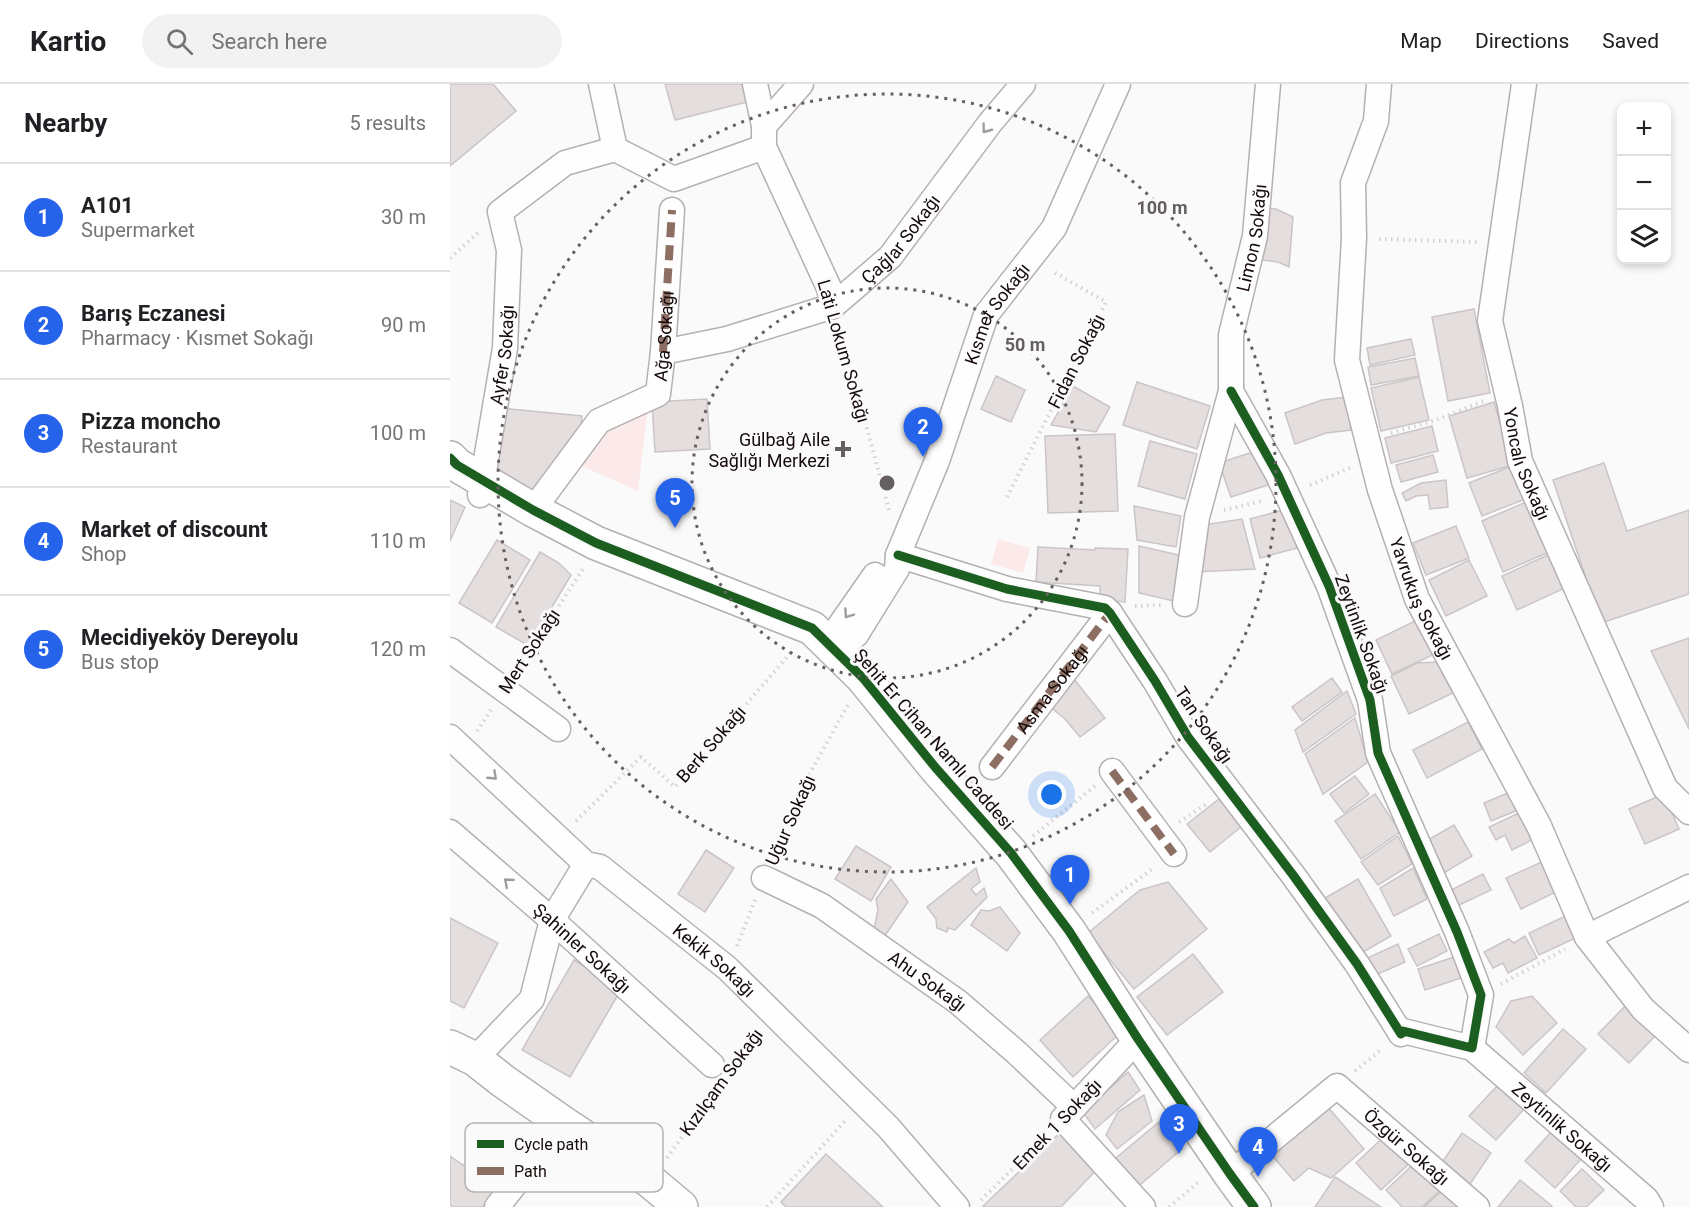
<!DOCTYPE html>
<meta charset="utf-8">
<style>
body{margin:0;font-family:Roboto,sans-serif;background:#f2f2f2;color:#202124}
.controls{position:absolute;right:18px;top:18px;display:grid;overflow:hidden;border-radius:12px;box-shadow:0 3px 9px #0003}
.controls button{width:54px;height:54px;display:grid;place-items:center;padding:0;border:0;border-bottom:2px solid #e0e0e0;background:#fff;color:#202124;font:30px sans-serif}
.you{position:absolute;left:602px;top:711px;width:21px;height:21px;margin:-15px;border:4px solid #fff;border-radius:50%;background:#1a73e8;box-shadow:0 0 0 9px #1a73e833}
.badge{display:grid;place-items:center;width:39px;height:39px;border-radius:50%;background:#2563eb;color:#fff;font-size:20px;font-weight:700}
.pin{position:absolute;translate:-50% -50px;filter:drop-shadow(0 2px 3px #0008)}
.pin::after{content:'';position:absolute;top:32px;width:21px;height:18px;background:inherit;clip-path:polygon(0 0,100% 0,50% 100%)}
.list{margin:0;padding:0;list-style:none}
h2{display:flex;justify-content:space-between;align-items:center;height:78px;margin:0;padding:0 24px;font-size:26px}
h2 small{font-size:20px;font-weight:400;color:#757577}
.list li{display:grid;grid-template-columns:39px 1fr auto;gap:18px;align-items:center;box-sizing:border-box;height:108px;padding:0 24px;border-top:2px solid #e0e0e0}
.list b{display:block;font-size:22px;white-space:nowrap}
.list p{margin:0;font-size:20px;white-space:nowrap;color:#757577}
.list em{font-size:20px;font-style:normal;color:#757577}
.icon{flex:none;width:33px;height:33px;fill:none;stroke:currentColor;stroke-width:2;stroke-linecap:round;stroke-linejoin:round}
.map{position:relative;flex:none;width:1239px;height:1123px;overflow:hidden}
header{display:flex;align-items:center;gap:36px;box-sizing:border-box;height:84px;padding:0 30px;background:#fff;border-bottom:2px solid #e0e0e0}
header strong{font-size:28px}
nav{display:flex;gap:33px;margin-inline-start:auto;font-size:21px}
.search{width:420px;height:54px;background:#f2f2f2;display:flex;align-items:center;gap:15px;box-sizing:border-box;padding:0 21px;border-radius:33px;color:#757577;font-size:22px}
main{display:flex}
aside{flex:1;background:#fff}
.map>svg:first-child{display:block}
.green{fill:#fceaea}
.building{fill:#e5dede;stroke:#cbc5c5;stroke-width:1.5}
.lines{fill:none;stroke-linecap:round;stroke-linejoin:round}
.street-casing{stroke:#b6b0b0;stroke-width:27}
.secondary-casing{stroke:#b6b0b0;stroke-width:36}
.path{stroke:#d2d2d2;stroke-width:4;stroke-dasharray:1.5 4.5;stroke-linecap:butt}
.street{stroke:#fefefe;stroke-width:24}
.secondary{stroke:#fefefe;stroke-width:33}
.quiet{stroke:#8d6e63;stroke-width:8;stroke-dasharray:15 8;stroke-linecap:butt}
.cycleway-casing{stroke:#fafafa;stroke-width:13}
.cycleway{stroke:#1b5e20;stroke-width:9}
.oneway{stroke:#a19d9d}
.ring{fill:none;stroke:#665f5f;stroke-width:3;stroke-dasharray:3 6}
.poi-dot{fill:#665f5f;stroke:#fafafa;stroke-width:2}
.labels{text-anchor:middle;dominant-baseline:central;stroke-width:6;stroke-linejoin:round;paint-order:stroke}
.street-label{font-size:18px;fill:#160b0b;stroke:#fafafa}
.poi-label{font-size:18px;fill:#160b0b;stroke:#fafafa;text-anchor:end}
.key{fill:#fafafa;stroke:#b6b2b2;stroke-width:1.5}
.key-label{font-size:16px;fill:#160b0b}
.centre{fill:#665f5f;stroke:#fafafa;stroke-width:3}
.ring-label{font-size:18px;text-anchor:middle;font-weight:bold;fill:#665f5f;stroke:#fafafa;stroke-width:6;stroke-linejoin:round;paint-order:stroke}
</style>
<header>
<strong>Kartio</strong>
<div class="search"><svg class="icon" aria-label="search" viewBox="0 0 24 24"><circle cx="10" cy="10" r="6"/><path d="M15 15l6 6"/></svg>Search here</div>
<nav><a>Map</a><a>Directions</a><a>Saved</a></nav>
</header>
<main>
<aside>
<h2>Nearby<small>5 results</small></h2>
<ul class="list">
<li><span class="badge">1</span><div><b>A101</b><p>Supermarket</p></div><em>30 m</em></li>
<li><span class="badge">2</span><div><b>Barış Eczanesi</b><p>Pharmacy · Kısmet Sokağı</p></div><em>90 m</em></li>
<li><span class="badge">3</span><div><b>Pizza moncho</b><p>Restaurant</p></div><em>100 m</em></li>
<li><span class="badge">4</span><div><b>Market of discount</b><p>Shop</p></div><em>110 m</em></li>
<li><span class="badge">5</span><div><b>Mecidiyeköy Dereyolu</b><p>Bus stop</p></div><em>120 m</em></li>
</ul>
</aside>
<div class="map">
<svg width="1239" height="1123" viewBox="0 0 1239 1123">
<rect width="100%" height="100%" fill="#fafafa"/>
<g class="green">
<polygon points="198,324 188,407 127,380 156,346"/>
<polygon points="548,455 580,464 573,489 541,480"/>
</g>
<g class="building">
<polygon points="0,0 43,0 66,27 0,82"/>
<polygon points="215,0 297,0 301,17 225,36"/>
<polygon points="810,123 826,125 843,133 839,183 828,178 805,175"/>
<polygon points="1024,225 1040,309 998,317 982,233"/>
<polygon points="961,255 965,271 920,281 917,264"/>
<polygon points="965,274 969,292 921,301 918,283"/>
<polygon points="546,292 575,306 561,338 531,325"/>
<polygon points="969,293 979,336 931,347 921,304"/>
<polygon points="687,298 760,322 747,365 673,341"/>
<polygon points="623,302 660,323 646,348 601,341"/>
<polygon points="897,313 901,346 876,349 845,360 835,329 872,316"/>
<polygon points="257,315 260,365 205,368 202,318"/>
<polygon points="1044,318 1063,381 1017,394 999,332"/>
<polygon points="51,324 132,332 130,352 87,415 45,386"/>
<polygon points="982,342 988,367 941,379 935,354"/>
<polygon points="665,350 668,427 598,429 595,352"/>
<polygon points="700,357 747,370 735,415 688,402"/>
<polygon points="809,366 821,400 781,413 769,379"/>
<polygon points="983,371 988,388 951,398 946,381"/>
<polygon points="1154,379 1177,447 1239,426 1239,510 1151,539 1103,396"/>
<polygon points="1062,382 1075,415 1032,432 1019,399"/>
<polygon points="996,396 998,423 980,425 978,411 966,412 956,417 952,409 971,399"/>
<polygon points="0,416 15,423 0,457"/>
<polygon points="1076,418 1099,468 1053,488 1032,437"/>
<polygon points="684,422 731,432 726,463 687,456"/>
<polygon points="837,425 847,464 810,474 800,435"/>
<polygon points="792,435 805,485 745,488 748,442"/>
<polygon points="1006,442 1019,474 976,491 963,459"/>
<polygon points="47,456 80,476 42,539 9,519"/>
<polygon points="689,462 729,471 724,517 689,509"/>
<polygon points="588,463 645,466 645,464 678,465 675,518 650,516 650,502 586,498"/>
<polygon points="90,468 109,479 121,491 79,562 46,543"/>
<polygon points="1100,470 1115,504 1067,526 1052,492"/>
<polygon points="1019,476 1037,512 996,532 979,496"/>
<polygon points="971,534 987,569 942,590 926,556"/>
<polygon points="1239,554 1239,645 1201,567"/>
<polygon points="988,578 1003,609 959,630 941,592 967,579"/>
<polygon points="620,590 655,634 630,653 615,635 597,620"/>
<polygon points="882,594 892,608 852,637 842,623"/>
<polygon points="897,607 906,630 853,668 845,646"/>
<polygon points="905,634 918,678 873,710 855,670"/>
<polygon points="1018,638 1032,665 977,694 963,666"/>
<polygon points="905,692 919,710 894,729 880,710"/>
<polygon points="1060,708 1068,726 1041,737 1034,719"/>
<polygon points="925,710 950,748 911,775 885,737"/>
<polygon points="1214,710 1229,745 1195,760 1179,725"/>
<polygon points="774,711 796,739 760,768 737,740"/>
<polygon points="1071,728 1084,755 1062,766 1055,751 1046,756 1039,743"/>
<polygon points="1004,741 1022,772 987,793 969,761"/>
<polygon points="948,752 962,780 928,801 911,778"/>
<polygon points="406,762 441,783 421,817 385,795"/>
<polygon points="256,766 284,784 255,828 228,810"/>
<polygon points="1094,777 1108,807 1071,825 1056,794"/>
<polygon points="526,784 530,798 521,805 526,811 534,804 537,813 505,846 498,844 497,848 487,844 486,835 477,823"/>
<polygon points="963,784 977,815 944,832 930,804"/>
<polygon points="1033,790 1041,806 1005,823 997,808"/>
<polygon points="441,795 458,818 432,856 423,850 428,826 426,815"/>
<polygon points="908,795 941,852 908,871 875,814"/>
<polygon points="718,798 757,845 684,905 638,849 690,806"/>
<polygon points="550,823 570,849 557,867 521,841 531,826 539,827"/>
<polygon points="1120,830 1130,852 1089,871 1079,849"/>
<polygon points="0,834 48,859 14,924 0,917"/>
<polygon points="989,850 997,867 967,882 958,865"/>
<polygon points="1075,852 1087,874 1058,889 1053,879 1043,884 1034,868 1059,855 1064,859"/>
<polygon points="948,860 955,878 921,893 913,876"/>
<polygon points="743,870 773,908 717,951 687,913"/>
<polygon points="1004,873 1011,894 975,906 968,885"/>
<polygon points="124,876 172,904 120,993 72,966"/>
<polygon points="638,912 671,948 623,993 590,956"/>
<polygon points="1082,912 1107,939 1073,971 1046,943 1061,917"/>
<polygon points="1179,918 1209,948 1179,979 1148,950"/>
<polygon points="1113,945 1136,965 1096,1009 1074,989"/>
<polygon points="678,988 690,1006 645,1045 633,1028"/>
<polygon points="1048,1001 1075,1024 1046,1056 1019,1032"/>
<polygon points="694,1011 702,1037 667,1065 656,1051 668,1028"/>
<polygon points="876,1021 914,1065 881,1094 859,1084 844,1097 820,1069"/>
<polygon points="709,1038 732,1065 684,1106 663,1082 666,1074"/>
<polygon points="616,1043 651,1081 611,1123 534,1123 533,1122"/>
<polygon points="1101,1048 1131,1075 1105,1104 1075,1077"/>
<polygon points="938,1049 963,1076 931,1106 906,1079"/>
<polygon points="1012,1049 1041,1069 1018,1103 989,1083"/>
<polygon points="376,1070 433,1123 336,1123 331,1118"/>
<polygon points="0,1072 13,1081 18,1078 29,1088 31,1083 51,1099 33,1123 3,1123 0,1121"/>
<polygon points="968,1076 994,1103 972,1123 952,1123 936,1106"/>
<polygon points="1132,1085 1154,1106 1136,1123 1126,1123 1110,1107"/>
<polygon points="885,1093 931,1123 865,1123"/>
<polygon points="1070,1096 1102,1122 1101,1123 1048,1123"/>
<polygon points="997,1102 1016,1123 974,1123"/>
</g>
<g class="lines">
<defs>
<g id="street">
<polyline points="151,0 165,65"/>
<polyline points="305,0 314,42 314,63 379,204 383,222"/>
<path id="s1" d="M929,0L926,37L903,99L904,154L897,276L930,406L967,515L1089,742L1137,853L1193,925L1239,966"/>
<path id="s2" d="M1074,0L1040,237L1060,322L1070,377L1215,704L1239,728"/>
<polyline points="314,42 351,0"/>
<path id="s3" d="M213,268L277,255L383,222L440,173L540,39L573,0"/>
<path id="s4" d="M30,411L55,264L59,166L50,128L115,79L165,65L224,95L314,63"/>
<path id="s5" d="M83,426L149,337L208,310L213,268L222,126"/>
<polyline points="448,471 557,505 655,524 660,529 705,597 738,653 843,791 907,880 951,950 953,947 1022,964 1031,911 1007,848 928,669 920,616 879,502 828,391 781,307"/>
<path id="s6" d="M735,520L747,433L781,307V251L805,152L818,0"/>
<polyline points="0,566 108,645"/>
<path id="s7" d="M385,567L406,551L447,485L448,471L487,377L536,231L604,144L668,0"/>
<polyline points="385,567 388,544 425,491"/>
<path id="s8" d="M0,653L136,780L150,783L277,884L438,1043L507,1123"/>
<path id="s9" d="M542,683L660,529"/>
<polyline points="662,687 724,770"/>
<path id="s10" d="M0,748L102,836L262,981"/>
<path id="s11" d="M314,794L372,822L508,918L567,969L624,1023"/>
<polyline points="1137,853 1239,803"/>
<polyline points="688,955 613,1035 693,1123"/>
<path id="s12" d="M1022,964L1196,1115L1201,1123"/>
<polyline points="25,975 82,915 102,836 136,780"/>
<path id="s13" d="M780,1090L887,1002L1027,1123"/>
<polyline points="47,1123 113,1039"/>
</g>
<g id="secondary">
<polyline points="0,374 7,381 83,426 146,459 362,544 413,594 485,683 561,769 619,847 688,955 780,1090 804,1123"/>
<polyline points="0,963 25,975 53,997 113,1039 200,1097 231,1123"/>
</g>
</defs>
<use href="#street" class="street-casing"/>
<use href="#secondary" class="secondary-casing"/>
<g class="path">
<polyline points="929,155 1027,158"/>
<polyline points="0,174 30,147"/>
<polyline points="390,245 439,426"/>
<polyline points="941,349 986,336 1033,317"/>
<polyline points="860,401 900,384"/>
<polyline points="557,413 656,218 602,187"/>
<polyline points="774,426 813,417"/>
<polyline points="685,522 711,521"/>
<polyline points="66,587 133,485"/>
<polyline points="27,647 41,626"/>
<polyline points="126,737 191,673 225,703 343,566"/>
<polyline points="729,738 758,719"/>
<polyline points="583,752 645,702"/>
<polyline points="323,773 351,705 398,621"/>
<polyline points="642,829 704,784"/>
<polyline points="287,862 305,816"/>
<polyline points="1051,900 1115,865"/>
<polyline points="287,976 307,948"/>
<polyline points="905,987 932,965"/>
<polyline points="217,1074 267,1004"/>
<polyline points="531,1116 596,1052"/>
<polyline points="317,1123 396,1036"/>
<polyline points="719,1123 751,1096"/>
</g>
<use href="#street" class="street"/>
<use href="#secondary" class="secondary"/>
<g class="quiet">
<polyline points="213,268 222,126"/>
<polyline points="542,683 660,529"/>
<polyline points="662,687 724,770"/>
</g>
<defs>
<g id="cycleway">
<polyline points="0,374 7,381 83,426 146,459 362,544 413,594 485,683 561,769 619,847 688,955 780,1090 804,1123"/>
<polyline points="448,471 557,505 655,524 660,529 705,597 738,653 843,791 907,880 951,950 953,947 1022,964 1031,911 1007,848 928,669 920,616 879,502 828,391 781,307"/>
</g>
</defs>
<use href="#cycleway" class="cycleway-casing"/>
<use href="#cycleway" class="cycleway"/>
</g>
<defs><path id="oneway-chevron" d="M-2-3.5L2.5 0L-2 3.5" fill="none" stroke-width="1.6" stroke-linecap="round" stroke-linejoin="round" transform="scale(1.5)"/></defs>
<g class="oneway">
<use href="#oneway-chevron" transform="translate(536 45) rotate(127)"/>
<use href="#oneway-chevron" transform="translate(398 530) rotate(125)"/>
<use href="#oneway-chevron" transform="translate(43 692) rotate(43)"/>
<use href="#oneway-chevron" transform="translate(58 798) rotate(-139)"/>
</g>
<g class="ring">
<circle cx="437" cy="399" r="195"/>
<circle cx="437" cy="399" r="389"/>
</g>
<path class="poi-dot" d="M390 356h6v6h6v6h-6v6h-6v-6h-6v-6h6z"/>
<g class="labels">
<g class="street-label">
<text stroke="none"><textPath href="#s3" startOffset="272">Çağlar Sokağı</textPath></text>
<text stroke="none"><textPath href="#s6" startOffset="374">Limon Sokağı</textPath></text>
<text stroke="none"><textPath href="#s7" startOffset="380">Kısmet Sokağı</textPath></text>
<text stroke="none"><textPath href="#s5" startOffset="234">Ağa Sokağı</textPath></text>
<text transform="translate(394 267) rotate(74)">Lati Lokum Sokağı</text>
<text stroke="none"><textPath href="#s4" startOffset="142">Ayfer Sokağı</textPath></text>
<text transform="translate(626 277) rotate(-63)">Fidan Sokağı</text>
<text stroke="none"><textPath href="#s2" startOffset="387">Yoncalı Sokağı</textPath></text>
<text stroke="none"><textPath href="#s1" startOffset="531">Yavrukuş Sokağı</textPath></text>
<text transform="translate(912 550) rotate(70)">Zeytinlik Sokağı</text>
<text transform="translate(79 567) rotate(-57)">Mert Sokağı</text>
<text stroke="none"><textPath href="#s9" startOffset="98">Asma Sokağı</textPath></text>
<text transform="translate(754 641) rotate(56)">Tan Sokağı</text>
<text transform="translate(484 655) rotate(49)">Şehit Er Cihan Namlı Caddesi</text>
<text transform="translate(261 660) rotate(-49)">Berk Sokağı</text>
<text transform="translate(340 736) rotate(-66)">Uğur Sokağı</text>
<text stroke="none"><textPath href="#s10" startOffset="176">Şahinler Sokağı</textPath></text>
<text stroke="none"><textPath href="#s8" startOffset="348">Kekik Sokağı</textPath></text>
<text stroke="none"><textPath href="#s11" startOffset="194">Ahu Sokağı</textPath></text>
<text transform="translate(271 998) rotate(-54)">Kızılçam Sokağı</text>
<text transform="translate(607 1040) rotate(-46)">Emek 1 Sokağı</text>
<text stroke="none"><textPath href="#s12" startOffset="120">Zeytinlik Sokağı</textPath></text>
<text stroke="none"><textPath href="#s13" startOffset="231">Özgür Sokağı</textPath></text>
</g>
<g class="poi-label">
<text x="380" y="355">Gülbağ Aile<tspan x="380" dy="21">Sağlığı Merkezi</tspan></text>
</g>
</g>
<rect x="15" y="1039" width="198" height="69" rx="9" class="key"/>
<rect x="27" y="1056" width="27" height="8" fill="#1b5e20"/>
<rect x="27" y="1083" width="27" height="8" fill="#8d6e63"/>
<g class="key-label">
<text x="64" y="1066">Cycle path</text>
<text x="64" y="1093">Path</text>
</g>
<circle cx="437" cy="399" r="9" class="centre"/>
<g class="ring-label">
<text x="712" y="130">100 m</text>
<text x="575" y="267">50 m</text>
</g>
</svg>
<div class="controls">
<button>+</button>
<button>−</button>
<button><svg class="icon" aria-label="layers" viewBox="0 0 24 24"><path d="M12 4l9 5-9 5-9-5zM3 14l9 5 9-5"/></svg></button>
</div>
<div class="you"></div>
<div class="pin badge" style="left:620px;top:821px">1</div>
<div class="pin badge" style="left:473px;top:373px">2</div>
<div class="pin badge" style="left:729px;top:1070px">3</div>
<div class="pin badge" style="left:808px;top:1093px">4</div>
<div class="pin badge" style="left:225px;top:444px">5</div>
</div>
</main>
